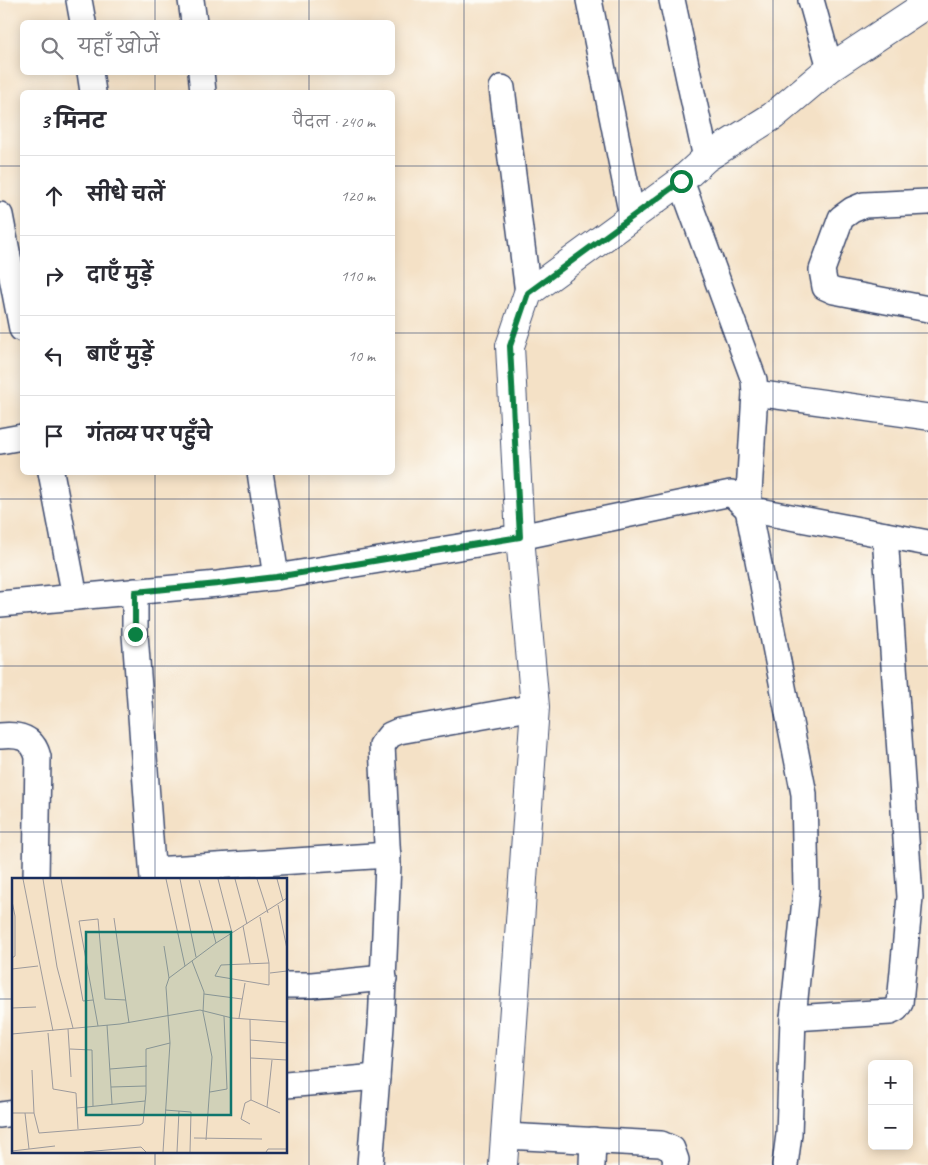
<!DOCTYPE html>
<html lang="hi">
<meta charset="utf-8">
<style>
body{margin:0;font-family:Caveat,"Playpen Sans Deva",sans-serif;background:#f2f2f3;color:#2b2b33}
.controls{position:absolute;right:15px;bottom:15px;display:grid;overflow:hidden;border-radius:8px;box-shadow:0 2px 12px #0003}
.controls button{width:45px;height:45px;display:grid;place-items:center;padding:0;border:0;border-bottom:1px solid #e1e1e2;background:#fff;color:#2b2b33;font:25px sans-serif}
.stop{position:absolute;width:15px;height:15px;margin:-11px;border:4px solid #0b8043;border-radius:50%;background:#fff}
.stop.end{background:#0b8043;border-color:#fff;box-shadow:0 1px 5px #0008}
.list{margin:0;padding:0;list-style:none}
h2{display:flex;justify-content:space-between;align-items:center;height:65px;margin:0;padding:0 20px;font-size:21px}
h2 small{font-size:16px;font-weight:400;color:#7c7c81}
.list li{display:grid;grid-template-columns:32px 1fr auto;gap:15px;align-items:center;box-sizing:border-box;height:80px;padding:0 20px;border-top:1px solid #e1e1e2}
.list b{display:block;font-size:19px;white-space:nowrap}
.list em{font-size:16px;font-style:normal;color:#7c7c81}
.icon{flex:none;width:28px;height:28px;fill:none;stroke:currentColor;stroke-width:2;stroke-linecap:round;stroke-linejoin:round}
.map{position:relative;flex:none;width:928px;height:1165px;overflow:hidden}
.search{position:absolute;background:#fff;box-shadow:0 2px 12px #0003;left:20px;top:20px;width:375px;height:55px;display:flex;align-items:center;gap:12px;box-sizing:border-box;padding:0 18px;border-radius:8px;color:#7c7c81;font-size:19px}
.panel{position:absolute;background:#fff;box-shadow:0 2px 12px #0003;left:20px;top:90px;width:375px;height:385px;border-radius:8px}
.map>svg:first-child{display:block}
.lines{fill:none;stroke-linecap:round;stroke-linejoin:round}
.minor-casing{stroke:#3c4a6e;stroke-width:28}
.tertiary-casing{stroke:#3c4a6e;stroke-width:30}
.minor{stroke:#fff;stroke-width:25}
.tertiary{stroke:#fff;stroke-width:28}
.route{stroke:#0b8043;stroke-width:6}
.grid{fill:none;stroke:#1b2f5e;stroke-width:1;stroke-opacity:0.55}
.inset-road{fill:none;stroke:#9d9a9c;stroke-width:1}
.view{fill:#0f766e;fill-opacity:0.15;stroke:#0f766e;stroke-width:2.5}
.inset-edge{fill:none;stroke:#1b2f5e;stroke-width:2.5}
</style>
<div class="map">
<svg width="928" height="1165" viewBox="0 0 928 1165">
<rect width="100%" height="100%" fill="#fdfcf7"/>
<filter id="ink" filterUnits="userSpaceOnUse"><feTurbulence type="fractalNoise" baseFrequency=".02" numOctaves="2"/><feDisplacementMap in="SourceGraphic" scale="10" xChannelSelector="R" yChannelSelector="G"/><feConvolveMatrix kernelMatrix="1 2 1 2 8 2 1 2 1" color-interpolation-filters="sRGB"/></filter>
<filter id="wash" filterUnits="userSpaceOnUse"><feTurbulence type="fractalNoise" baseFrequency=".0096" numOctaves="4" result="noise"/><feDisplacementMap in="SourceGraphic" scale="20" xChannelSelector="R" yChannelSelector="G"/><feGaussianBlur stdDeviation="1.12" result="paint"/><feColorMatrix in="noise" values="0 0 0 0 0 0 0 0 0 0 0 0 0 0 0 0 0 1.4 0 .05"/><feComposite in="paint" operator="in"/></filter>
<g filter="url(#wash)">
<rect width="100%" height="100%" fill="#f4e1c6"/>
</g>
<g filter="url(#ink)">
<g class="lines">
<defs>
<g id="minor">
<polyline points="79,0 83,22"/>
<polyline points="191,0 194,22"/>
<polyline points="589,0 632,216"/>
<polyline points="672,0 706,158"/>
<polyline points="811,0 830,68"/>
<polyline points="90,72 93,92"/>
<polyline points="201,72 203,92"/>
<polyline points="502,88 528,293"/>
<polyline points="681,181 754,380 755,393 748,509 804,794 806,890 793,1018 789,1134 785,1165"/>
<polyline points="928,202 864,205 852,210 841,218 822,270 825,287 834,291 928,309"/>
<polyline points="0,215 22,329"/>
<polyline points="755,393 928,417"/>
<polyline points="0,441 22,437"/>
<polyline points="51,472 75,597"/>
<polyline points="260,472 276,577"/>
<polyline points="135,591 135,634 153,879"/>
<polyline points="0,604 218,584 276,577 520,537 731,493 748,509 928,543"/>
<path d="M0,736C19,734 33,737 38,757L36,879"/>
<polyline points="154,870 388,855"/>
<polyline points="286,985 312,985 384,978"/>
<polyline points="793,1018 890,1012 896,1009 900,1003 910,897 885,535"/>
<polyline points="286,1085 377,1077"/>
<polyline points="0,1115 14,1113"/>
<polyline points="505,1136 661,1144 672,1149 676,1160 675,1165"/>
<polyline points="370,1165 381,1026 388,864 382,745 390,735 399,731 535,707"/>
<polyline points="592,1165 593,1140"/>
</g>
<polyline id="tertiary" points="503,1165 535,707 520,537 510,346 528,293 681,181 706,158 773,116 830,68 928,3"/>
</defs>
<use href="#minor" class="minor-casing"/>
<use href="#tertiary" class="tertiary-casing"/>
<use href="#minor" class="minor"/>
<use href="#tertiary" class="tertiary"/>
</g>
</g>
<g class="lines" filter="url(#ink)">
<polyline class="route" points="135,634 135,592 218,584 276,577 520,537 510,346 528,293 681,181"/>
</g>
<path class="grid" d="M155,0V22M309,0V22M464,0V1165M619,0V1165M773,0V1165M155,72V92M309,72V92M0,166H22M392,166H928M0,333H22M392,333H928M155,472V879M309,472V1165M0,499H928M0,666H928M0,832H928M0,999H14M286,999H928M155,1151V1165"/>
<g transform="translate(12 878)">
<rect width="275" height="275" fill="#f4e1c6"/>
<path class="inset-road" d="M11,1L41,153M31,1L45,89L61,150M49,1L71,123L81,122M154,1L173,88M168,1L184,79M206,1L220,55M223,1L235,46M245,1L256,35M265,1L271,23M187,2L204,65M0,23L3,38V78L0,80M266,27L275,71M248,39L257,85V107L203,98L209,87L257,85M102,40L117,145M231,48L238,85M152,68L157,100M180,83L192,114L191,134L200,179L194,262M0,91L26,88M258,95L275,93M192,116L230,121M0,130L24,129M227,140L233,105M238,141L239,222L268,235M95,147L100,226M86,148L67,43L86,41L93,121L114,122M56,151L59,199M36,155L41,211L64,215L66,251M0,156L108,146L188,132L220,140L275,144M238,162L275,165M58,171L80,172L81,228M239,180L275,182M98,191L135,188M20,192L22,235L27,255L128,247L131,245L134,215V171L158,165M99,209L134,208M198,214L215,211L212,138M255,229L260,182M65,230L133,223M153,232L179,234L178,274M0,235H22M13,235L17,271M238,246L229,241L233,225L239,222M182,260L250,261M0,273L43,268M72,274L129,269L134,274M151,274L158,165L154,109L157,100L204,65L275,20M165,274L167,233M254,274L256,271H275"/>
<path class="view" d="M74,54H219V237H74Z"/>
<rect width="275" height="275" class="inset-edge"/>
</g>
</svg>
<div class="controls">
<button>+</button>
<button>−</button>
</div>
<div class="stop" style="left:681px;top:181px"></div>
<div class="stop end" style="left:135px;top:634px"></div>
<div class="search"><svg class="icon" aria-label="search" viewBox="0 0 24 24"><circle cx="10" cy="10" r="6"/><path d="M15 15l6 6"/></svg>यहाँ खोजें</div>
<section class="panel">
<h2>3 मिनट<small>पैदल · 240 m</small></h2>
<ul class="list">
<li><svg class="icon" aria-label="ahead" viewBox="0 0 24 24"><path d="M12 20V5M6 11l6-6 6 6"/></svg><div><b>सीधे चलें</b></div><em>120 m</em></li>
<li><svg class="icon" aria-label="right" viewBox="0 0 24 24"><path d="M7 20v-9h11M14 6l5 5-5 5"/></svg><div><b>दाएँ मुड़ें</b></div><em>110 m</em></li>
<li><svg class="icon" aria-label="left" viewBox="0 0 24 24"><path d="M17 20v-9H6M10 6l-5 5 5 5"/></svg><div><b>बाएँ मुड़ें</b></div><em>10 m</em></li>
<li><svg class="icon" aria-label="arrive" viewBox="0 0 24 24"><path d="M6 21V4h12l-3 4 3 4H6"/></svg><div><b>गंतव्य पर पहुँचे</b></div></li>
</ul>
</section>
</div>
